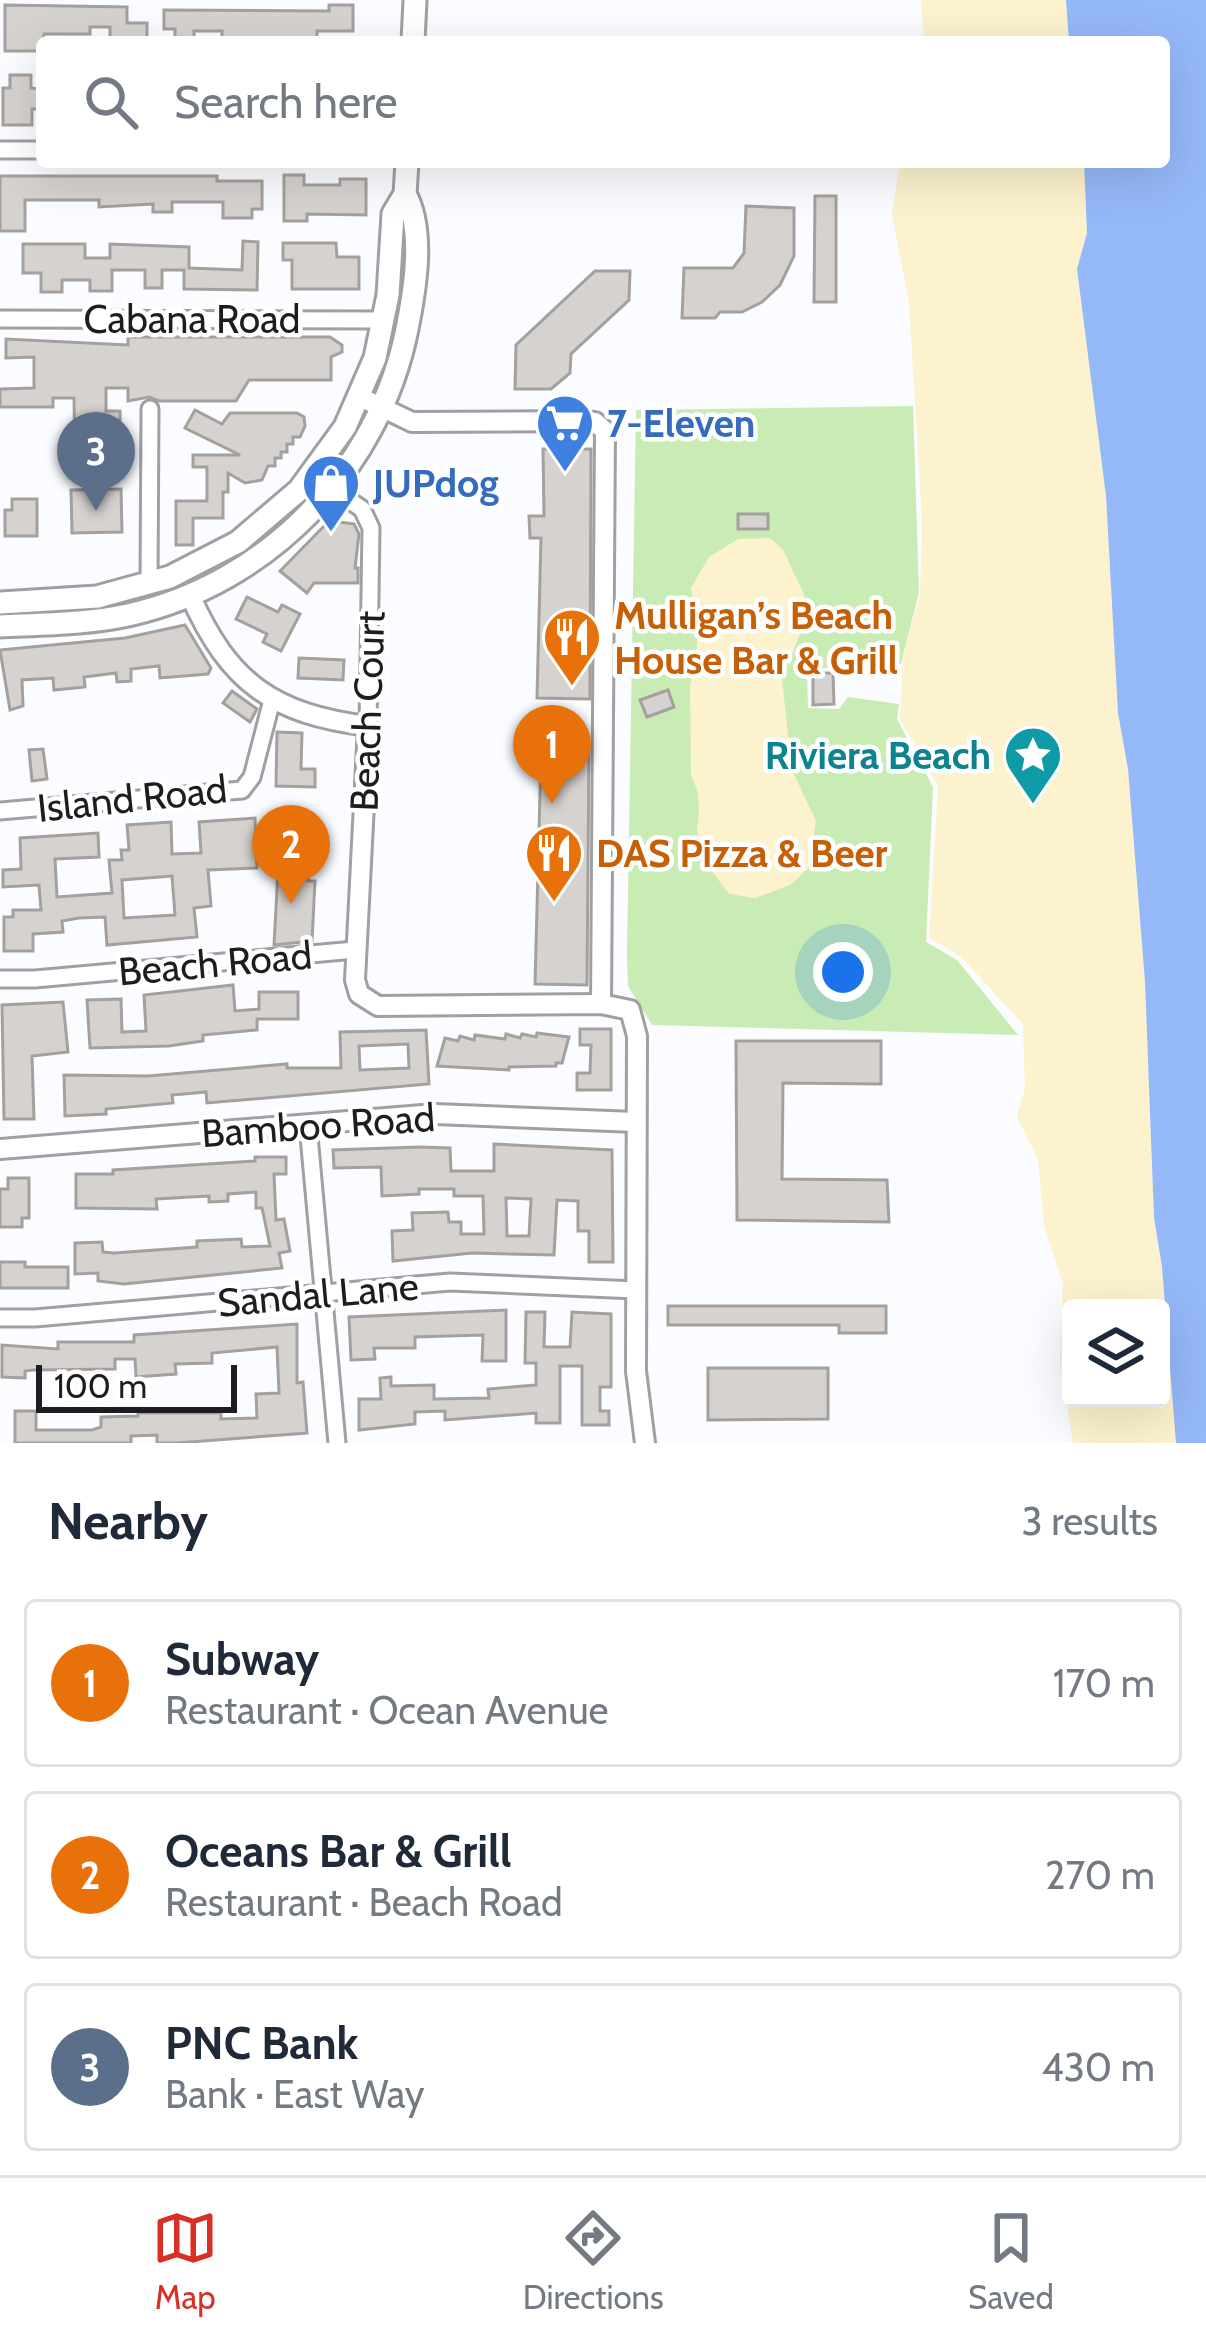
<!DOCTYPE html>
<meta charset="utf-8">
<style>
body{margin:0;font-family:Cabin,sans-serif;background:#f2f2f3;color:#1f2937}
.controls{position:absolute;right:36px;bottom:36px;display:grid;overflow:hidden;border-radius:12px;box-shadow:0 12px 48px #0002}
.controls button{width:108px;height:108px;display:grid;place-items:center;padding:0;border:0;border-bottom:3px solid #e0e1e3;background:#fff;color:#1f2937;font:60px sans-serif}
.scale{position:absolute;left:36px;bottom:30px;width:201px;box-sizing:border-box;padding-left:12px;border:6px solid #1d1d1f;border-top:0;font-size:33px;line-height:42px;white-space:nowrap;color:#1d1d1f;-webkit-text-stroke:9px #fff;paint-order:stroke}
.you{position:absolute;left:843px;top:972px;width:42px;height:42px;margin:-30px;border:9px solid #fff;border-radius:50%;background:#1a73e8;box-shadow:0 0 0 18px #1a73e833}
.badge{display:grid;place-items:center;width:78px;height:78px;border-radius:50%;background:#d93025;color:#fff;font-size:39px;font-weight:700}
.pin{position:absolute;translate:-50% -99px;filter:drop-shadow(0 3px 6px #0008)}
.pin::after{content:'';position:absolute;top:63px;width:42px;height:36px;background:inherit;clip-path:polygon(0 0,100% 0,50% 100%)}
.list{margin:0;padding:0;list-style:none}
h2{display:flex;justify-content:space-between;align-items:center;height:156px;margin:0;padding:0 48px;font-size:51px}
h2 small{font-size:39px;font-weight:400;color:#747a83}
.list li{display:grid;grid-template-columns:78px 1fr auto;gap:36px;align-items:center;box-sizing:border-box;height:168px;margin:0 24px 24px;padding:0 24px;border:3px solid #e0e1e3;border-radius:12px}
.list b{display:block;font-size:45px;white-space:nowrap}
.list p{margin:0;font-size:39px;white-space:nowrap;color:#747a83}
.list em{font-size:39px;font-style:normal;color:#747a83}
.icon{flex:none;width:66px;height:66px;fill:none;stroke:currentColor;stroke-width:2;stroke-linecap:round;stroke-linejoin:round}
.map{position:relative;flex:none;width:1206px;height:1443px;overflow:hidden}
.search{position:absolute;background:#fff;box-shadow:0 12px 48px #0002;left:36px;right:36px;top:36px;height:132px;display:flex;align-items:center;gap:30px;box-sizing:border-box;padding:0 42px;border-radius:12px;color:#747a83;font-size:45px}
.sheet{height:732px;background:#fff}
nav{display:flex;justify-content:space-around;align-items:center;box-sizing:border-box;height:168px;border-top:3px solid #e0e1e3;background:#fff;font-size:33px;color:#747a83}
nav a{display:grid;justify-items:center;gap:6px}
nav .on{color:#d93025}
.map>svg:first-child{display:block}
.green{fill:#c9ecb4}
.sand{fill:#fcf2cd;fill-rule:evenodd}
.water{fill:#95b8f8}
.building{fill:#d6d2d0;stroke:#a4a09e;stroke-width:3;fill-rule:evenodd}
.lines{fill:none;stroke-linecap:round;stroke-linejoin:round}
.minor-casing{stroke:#9ea0a4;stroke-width:21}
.tertiary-casing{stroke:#9ea0a4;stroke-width:24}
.secondary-casing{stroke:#9ea0a4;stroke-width:27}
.minor{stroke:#fff;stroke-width:15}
.tertiary{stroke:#fff;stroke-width:18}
.secondary{stroke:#fff;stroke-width:21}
.labels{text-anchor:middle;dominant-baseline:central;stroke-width:9;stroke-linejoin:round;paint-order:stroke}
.street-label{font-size:39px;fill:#1d1d1f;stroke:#fff}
.shop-label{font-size:39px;font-weight:bold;fill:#366cbe;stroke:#fff;text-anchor:start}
.food-label{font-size:39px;font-weight:bold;fill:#c56008;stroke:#fff;text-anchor:start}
.culture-label{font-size:39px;font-weight:bold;fill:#0d838f;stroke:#fff;text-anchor:end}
</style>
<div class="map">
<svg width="1206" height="1443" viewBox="0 0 1206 1443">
<rect width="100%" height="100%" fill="#fafcff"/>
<polygon class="green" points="913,406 919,592 901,664 807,669 808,708 839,709 848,697 899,704 897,719 933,787 926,942 957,960 1018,1035 652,1025 628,986 627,954 636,410"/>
<g class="sand">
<polygon points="921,0 1066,0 1069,42 924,42"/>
<path d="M900,162H1084L1087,233L1077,269L1106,496L1118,713L1128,769L1145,982L1154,1218L1162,1267L1176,1443H1073L1060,1363L1063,1284L1044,1225L1038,1159L1017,1117L1025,1088L1023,1024L960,956L929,938L938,786L900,719L903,656L920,594L922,520L909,303L892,214ZM1071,1308H1161V1398H1071Z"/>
<polygon points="770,538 783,550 804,594 802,629 782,679 792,770 816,821 808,869 790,885 755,898 729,894 702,858 697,831 699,814 698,792 691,775 690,684 697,664 697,630 691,588 709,557 738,539"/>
</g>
<polygon class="water" points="1066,0 1206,0 1206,1443 1176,1443 1162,1267 1154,1218 1145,982 1128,769 1118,713 1106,496 1077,269 1087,233 1084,162 1164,162 1164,42 1069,42"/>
<g class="building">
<polygon points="5,5 127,7 127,23 147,23 147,42 110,42 110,27 90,27 90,34 44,34 42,51 5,51"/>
<polygon points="329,5 353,5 353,31 317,31 317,42 276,42 222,40 222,31 194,31 194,38 175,38 175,29 164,29 164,10 329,11"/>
<polygon points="10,75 31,75 31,88 41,89 40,109 32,109 32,125 3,125 3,88 10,88"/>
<polygon points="284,175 304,175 304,185 340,185 340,179 366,179 366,215 307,214 307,221 284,221"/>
<polygon points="0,176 217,176 217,181 262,181 262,209 252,209 252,218 223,218 223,202 172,202 172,212 153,212 153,204 99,207 99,200 25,200 25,231 0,231"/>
<polygon points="815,196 836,196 836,302 814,302"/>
<polygon points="746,206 794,208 794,256 780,285 762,302 742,312 720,312 715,318 682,318 684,268 733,268 744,253"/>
<polygon points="243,241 258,242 257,290 184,289 184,270 162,270 162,288 145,288 145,270 112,270 112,291 90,291 90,280 62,280 62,292 41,292 41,273 23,273 23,244 85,244 85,258 110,258 110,244 189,247 189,268 242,270"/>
<polygon points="283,243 336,243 337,257 359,257 359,289 292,289 292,260 283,260"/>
<polygon points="595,271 630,271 629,300 571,354 570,373 551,389 515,389 516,345"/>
<polygon points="128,337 330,337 342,345 342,352 331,357 331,380 249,380 236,401 159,401 149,397 128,401 128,388 106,388 106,411 120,411 120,432 95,432 96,458 75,459 74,398 53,398 53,407 0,407 0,389 34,388 34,357 6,358 6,339 128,345"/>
<polygon points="195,410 222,424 230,413 297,413 304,417 305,426 300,437 293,437 293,444 287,444 287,452 281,452 281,458 275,458 275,466 268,466 262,480 245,483 228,473 228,492 223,492 223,518 193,518 193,545 176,545 176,501 207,501 207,467 193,467 193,455 240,455 185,428"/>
<polygon points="543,449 591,449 590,699 537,698 541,538 530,538 529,516 544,516"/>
<polygon points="121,489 122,532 72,533 71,490"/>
<polygon points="12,499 37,499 37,536 5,536 5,510 12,510"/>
<rect x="738" y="514" width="30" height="15"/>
<polygon points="339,522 354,524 359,534 355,568 358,568 358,583 314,583 307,593 280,571 325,525"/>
<polygon points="247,597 278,612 282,605 300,614 281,651 263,642 267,634 236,619"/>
<polygon points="185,625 211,668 208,674 160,678 159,666 131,669 131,681 117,682 116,673 84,677 85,687 54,690 53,678 22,680 23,706 10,710 0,650 125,638"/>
<polygon points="299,658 344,660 343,680 298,678"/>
<polygon points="813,673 833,673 834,704 813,705"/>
<polygon points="668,690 674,707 647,717 640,700"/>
<polygon points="232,691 257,709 250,722 223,703"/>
<polygon points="277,732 302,733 301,769 315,769 315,787 276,786"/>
<polygon points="560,747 589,747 587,985 535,984 541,756 560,756"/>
<polygon points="43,749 47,779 32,781 29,750"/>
<path d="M255,818L257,868L208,870L211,906L194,908L197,937L107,945L105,917L79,918L62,921L63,932L33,934V951H4V917H13V910H41L39,885L3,887V870L21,869L20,838L98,833L99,857L55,859L57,897L112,893L109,860H122L121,850H129L127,825L171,822L172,854L201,853L199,822ZM172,876L175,915L124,918L122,880Z"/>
<polygon points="280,833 309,833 308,881 315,881 312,941 274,945"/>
<polygon points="233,985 235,1011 259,1009 259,992 298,992 298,1019 257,1019 257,1030 203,1035 203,1041 169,1046 90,1048 87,1000 121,999 122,1032 146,1031 144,995"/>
<polygon points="63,1002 68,1052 32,1056 34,1119 4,1119 2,1005"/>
<polygon points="580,1029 611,1029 611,1090 577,1090 577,1073 590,1073 591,1045 580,1045"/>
<path d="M426,1030L429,1084L207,1103L206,1092L172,1095L173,1103L106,1109V1114L65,1116L64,1075L148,1076L287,1064V1068H341L340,1032ZM408,1044L409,1068L360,1070L359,1046Z"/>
<polygon points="537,1033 569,1037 562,1063 556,1063 556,1066 509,1067 509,1070 437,1066 445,1038 458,1041 460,1036 474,1040 475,1035 505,1039 506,1034 520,1038 522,1034 536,1037"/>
<polygon points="736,1041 881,1041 881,1084 783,1083 782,1179 887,1180 889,1222 737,1220"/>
<path d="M494,1144L612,1150L613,1262H589V1231H578V1201L557,1200L554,1255L472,1253L393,1261L392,1231L413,1230L412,1213L448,1212L449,1222H461V1234H484L483,1196H454V1189H419V1194L382,1196L381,1167L334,1168L333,1150L419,1147L450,1148L451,1171H494ZM506,1198L531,1199L529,1236H507Z"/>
<polygon points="255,1157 286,1157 286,1174 274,1174 276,1220 284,1219 290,1251 279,1253 282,1268 124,1284 98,1281 98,1273 75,1274 75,1243 102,1242 103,1252 114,1253 197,1247 197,1241 241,1239 242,1247 270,1246 262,1208 256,1208 256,1192 228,1194 228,1201 209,1202 209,1196 156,1199 157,1209 76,1208 76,1174 113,1174 113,1170 255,1161"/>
<polygon points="8,1178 29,1178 29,1218 22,1218 22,1227 0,1227 0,1189 8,1189"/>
<polygon points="0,1262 25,1262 25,1267 68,1267 68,1288 0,1288"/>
<polygon points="668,1306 886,1306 886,1333 839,1333 839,1325 668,1325"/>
<polygon points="506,1310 506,1361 482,1361 483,1335 415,1337 415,1348 374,1348 375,1359 351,1360 349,1317"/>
<polygon points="526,1312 545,1312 544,1347 570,1347 572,1312 611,1314 611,1387 600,1387 600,1411 609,1411 609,1425 582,1425 582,1366 560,1366 560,1423 536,1423 536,1413 445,1420 445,1411 415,1412 415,1424 359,1430 359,1399 381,1399 380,1378 391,1377 391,1386 434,1385 434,1399 489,1398 488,1389 536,1385 536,1363 525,1363"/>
<polygon points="297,1324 297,1383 303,1382 307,1433 177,1443 157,1443 157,1435 131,1436 131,1443 15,1443 15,1411 36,1411 36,1430 92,1430 101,1427 101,1417 138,1416 138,1413 221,1413 221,1419 257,1418 256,1394 279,1393 277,1347 212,1353 212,1363 175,1364 176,1374 136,1377 135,1359 115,1359 115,1369 34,1370 25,1371 25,1378 2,1377 2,1345 58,1349 58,1342 134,1342 134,1335"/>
<polygon points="708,1368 828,1368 828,1419 708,1420"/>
</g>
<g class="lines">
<defs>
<g id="minor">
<polyline points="0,150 42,150"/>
<polyline points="0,319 385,320"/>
<polyline points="333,489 362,509 371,528 368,726"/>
<polyline points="149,585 150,409"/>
<polyline points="0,811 242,790 252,777 272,700"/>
<polyline points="0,979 35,979 355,950"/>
<polyline points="308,1125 337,1443"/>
<polyline points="0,1318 35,1318 450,1282 636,1290"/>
</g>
<g id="tertiary">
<polyline points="360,397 412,422 579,421 595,422 605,431 601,1004"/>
<path d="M190,595C229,683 273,714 368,726L355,980L359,994L378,1006L601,1004L630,1010L637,1036L636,1371L645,1443"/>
<polyline points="0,1149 435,1114 636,1122"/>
</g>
<g id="secondary">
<polyline points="413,42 415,0"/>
<polyline points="0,603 97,597 170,577 238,542 299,490 345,427 375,358 388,295 393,214 405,194 407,162"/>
<path d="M0,626C43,624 86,624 128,615C268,584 379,469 407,329C415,289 425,230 405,194"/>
</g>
</defs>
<use href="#minor" class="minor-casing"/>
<use href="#tertiary" class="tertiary-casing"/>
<use href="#secondary" class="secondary-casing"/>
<use href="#minor" class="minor"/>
<use href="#tertiary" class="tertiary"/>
<use href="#secondary" class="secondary"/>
</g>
<defs>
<symbol id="supermarket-pin" viewBox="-11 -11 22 30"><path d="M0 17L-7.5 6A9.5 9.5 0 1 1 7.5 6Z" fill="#3f7fe0" stroke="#fff"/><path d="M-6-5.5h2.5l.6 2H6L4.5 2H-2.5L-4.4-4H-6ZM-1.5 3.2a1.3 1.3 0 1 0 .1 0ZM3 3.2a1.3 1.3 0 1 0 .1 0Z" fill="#fff"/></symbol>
<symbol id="shop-pin" viewBox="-11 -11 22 30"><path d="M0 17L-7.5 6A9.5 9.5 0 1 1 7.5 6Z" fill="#3f7fe0" stroke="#fff"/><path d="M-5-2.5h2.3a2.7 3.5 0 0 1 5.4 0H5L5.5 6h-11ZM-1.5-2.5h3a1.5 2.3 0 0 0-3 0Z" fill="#fff"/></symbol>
<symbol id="restaurant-pin" viewBox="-11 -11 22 30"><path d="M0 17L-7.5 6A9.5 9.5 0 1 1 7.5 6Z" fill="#e8710a" stroke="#fff"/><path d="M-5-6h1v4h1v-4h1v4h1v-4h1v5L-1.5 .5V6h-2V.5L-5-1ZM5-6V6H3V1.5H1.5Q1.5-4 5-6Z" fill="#fff"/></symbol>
<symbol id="sight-pin" viewBox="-11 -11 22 30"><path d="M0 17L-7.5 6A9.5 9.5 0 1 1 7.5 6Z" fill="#0f9aa8" stroke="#fff"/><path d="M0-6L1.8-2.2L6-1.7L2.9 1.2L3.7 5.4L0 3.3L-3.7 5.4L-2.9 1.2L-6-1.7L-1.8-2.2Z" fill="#fff"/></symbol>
</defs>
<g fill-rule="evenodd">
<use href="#supermarket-pin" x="532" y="390" width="66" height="90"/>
<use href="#shop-pin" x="298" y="450" width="66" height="90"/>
<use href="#restaurant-pin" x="539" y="604" width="66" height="90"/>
<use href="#sight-pin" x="1000" y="722" width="66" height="90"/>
<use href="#restaurant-pin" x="521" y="820" width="66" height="90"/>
</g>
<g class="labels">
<g class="street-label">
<text x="192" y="319">Cabana Road</text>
<text transform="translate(367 711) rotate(-88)">Beach Court</text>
<text transform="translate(132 798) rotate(-6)">Island Road</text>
<text transform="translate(215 963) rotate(-5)">Beach Road</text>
<text transform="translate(318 1125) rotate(-4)">Bamboo Road</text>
<text transform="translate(318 1294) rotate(-5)">Sandal Lane</text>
</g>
<g class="shop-label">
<text x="607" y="423">7-Eleven</text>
<text x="373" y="483">JUPdog</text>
</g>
<g class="food-label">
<text x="614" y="615">Mulligan’s Beach<tspan x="614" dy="45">House Bar &amp; Grill</tspan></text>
<text x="596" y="853">DAS Pizza &amp; Beer</text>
</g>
<g class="culture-label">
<text x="991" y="755">Riviera Beach</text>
</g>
</g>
</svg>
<div class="controls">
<button><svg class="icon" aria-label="layers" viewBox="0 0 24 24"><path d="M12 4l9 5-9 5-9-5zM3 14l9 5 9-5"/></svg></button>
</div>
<div class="scale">100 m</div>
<div class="you"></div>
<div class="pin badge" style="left:552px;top:804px;background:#e8710a">1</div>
<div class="pin badge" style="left:291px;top:904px;background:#e8710a">2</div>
<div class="pin badge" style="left:96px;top:511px;background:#5c6f8a">3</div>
<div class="search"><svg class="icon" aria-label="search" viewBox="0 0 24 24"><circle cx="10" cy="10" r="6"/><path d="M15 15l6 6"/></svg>Search here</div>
</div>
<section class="sheet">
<h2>Nearby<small>3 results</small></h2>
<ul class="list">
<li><span class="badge" style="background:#e8710a">1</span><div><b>Subway</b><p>Restaurant · Ocean Avenue</p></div><em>170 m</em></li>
<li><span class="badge" style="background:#e8710a">2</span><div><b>Oceans Bar &amp; Grill</b><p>Restaurant · Beach Road</p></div><em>270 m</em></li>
<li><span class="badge" style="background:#5c6f8a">3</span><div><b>PNC Bank</b><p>Bank · East Way</p></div><em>430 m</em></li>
</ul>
</section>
<nav>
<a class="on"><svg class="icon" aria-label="map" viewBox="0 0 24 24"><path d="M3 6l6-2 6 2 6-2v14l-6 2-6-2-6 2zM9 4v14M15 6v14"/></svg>Map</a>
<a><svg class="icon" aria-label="directions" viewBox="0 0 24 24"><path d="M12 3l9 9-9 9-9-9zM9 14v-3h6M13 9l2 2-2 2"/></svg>Directions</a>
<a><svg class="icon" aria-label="saved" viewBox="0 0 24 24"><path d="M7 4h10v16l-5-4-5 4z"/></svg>Saved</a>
</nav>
